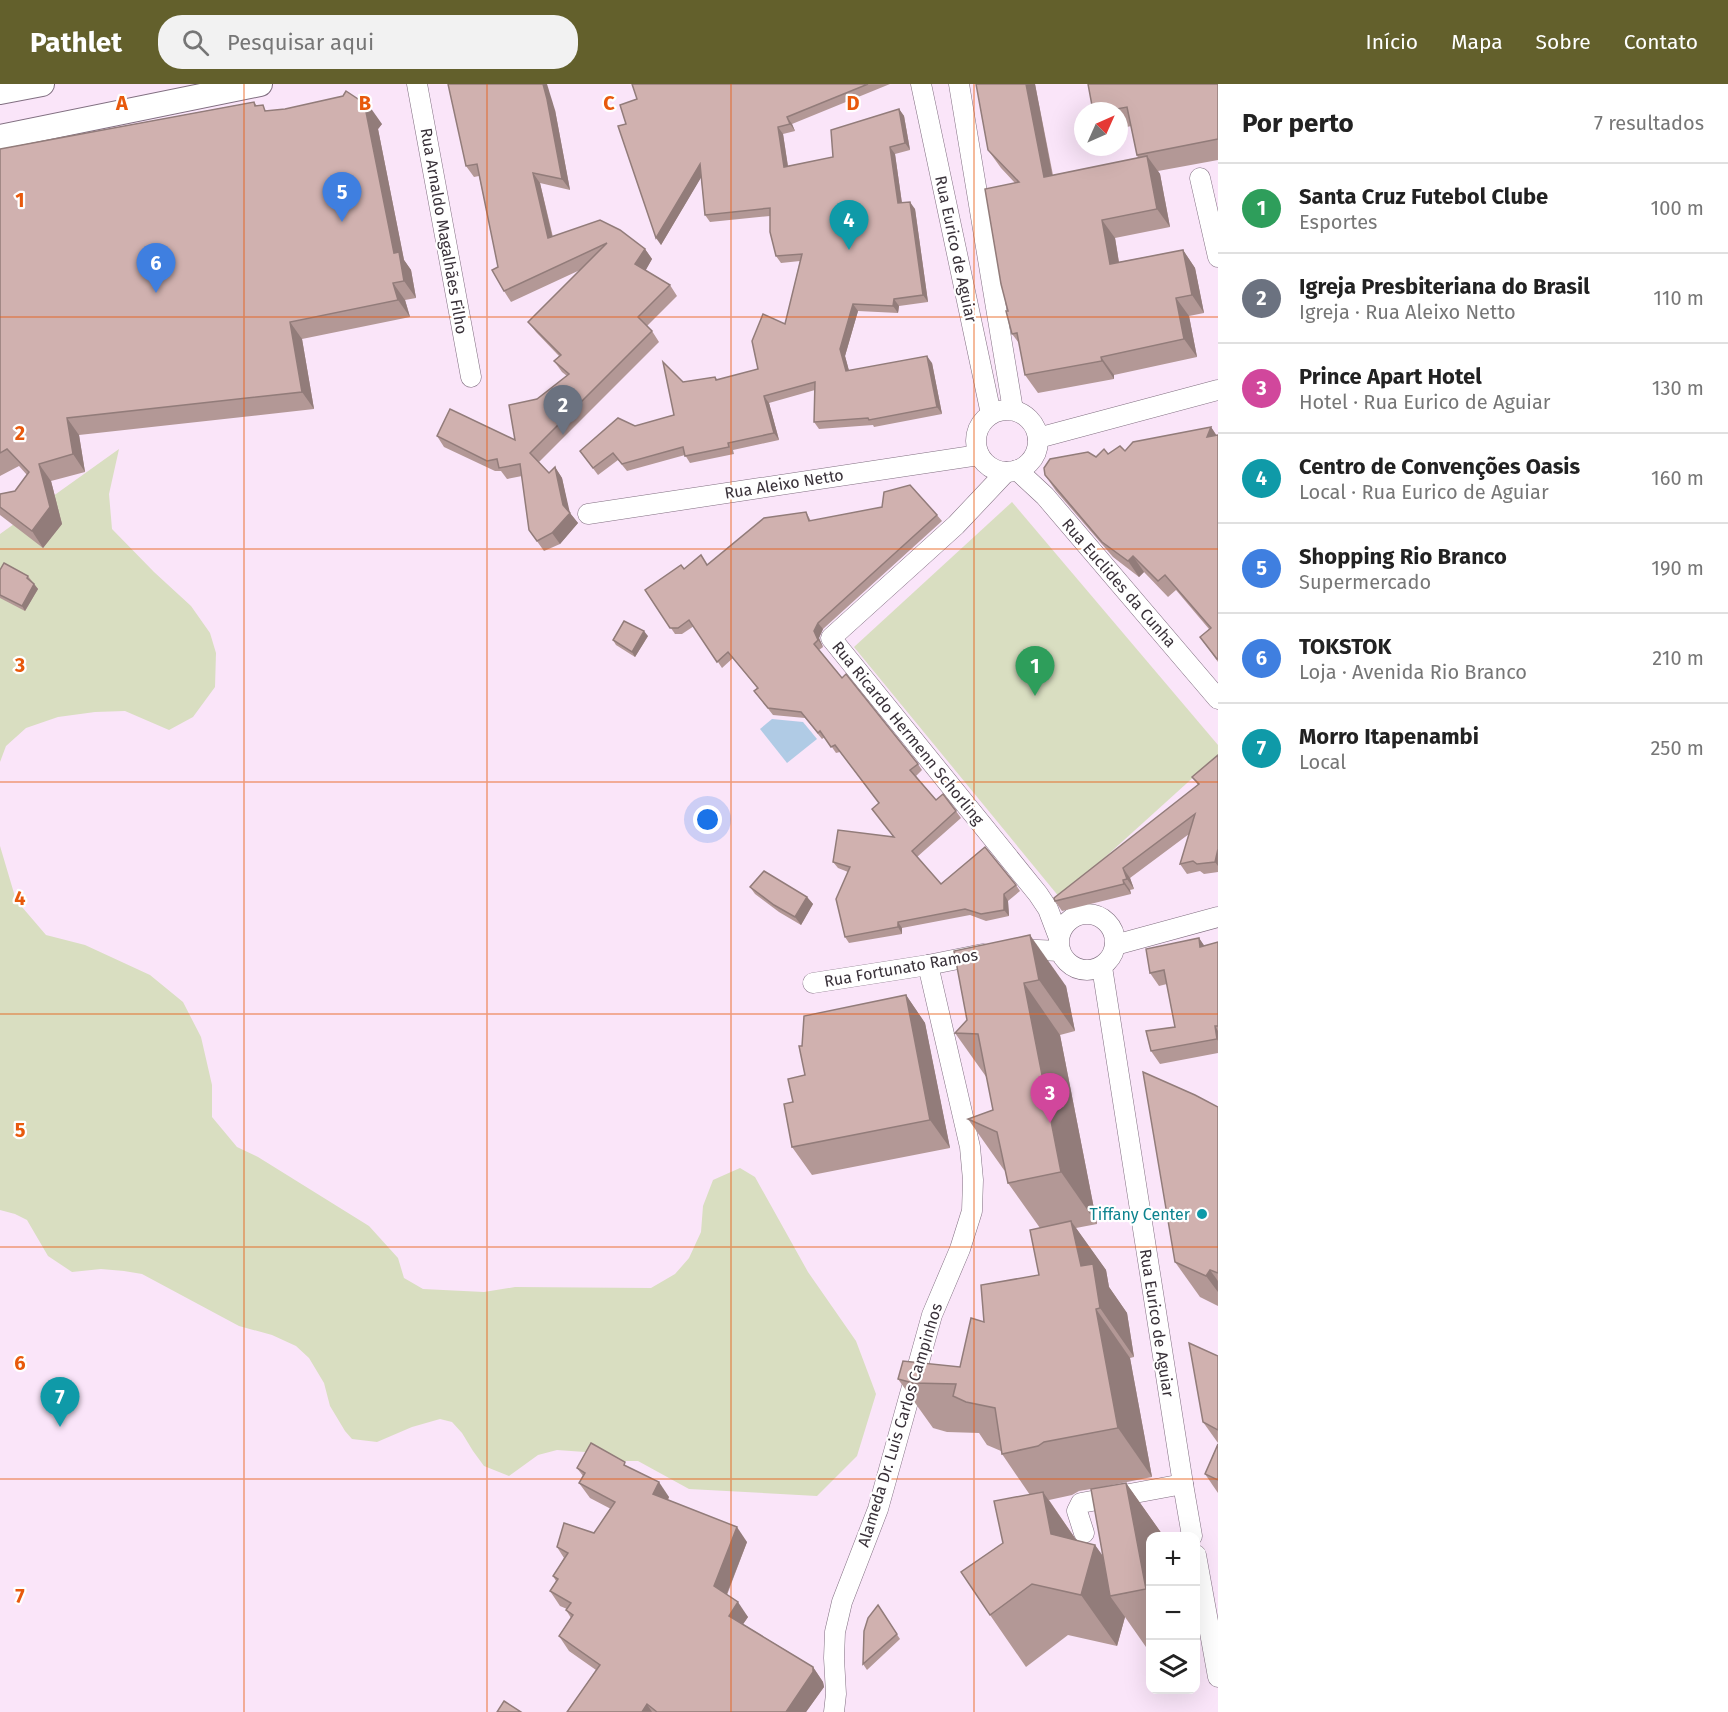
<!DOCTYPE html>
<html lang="pt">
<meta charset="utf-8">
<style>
body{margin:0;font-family:"Fira Sans",sans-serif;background:#f2f2f2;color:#222}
.controls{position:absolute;right:18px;bottom:18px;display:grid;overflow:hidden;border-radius:12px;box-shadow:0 6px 24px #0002}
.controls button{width:54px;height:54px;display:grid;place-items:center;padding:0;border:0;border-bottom:2px solid #e0e0e0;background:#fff;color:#222;font:30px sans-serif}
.compass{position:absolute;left:1074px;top:18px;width:54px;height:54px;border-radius:50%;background:#fff;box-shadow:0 6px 24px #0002;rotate:45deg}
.you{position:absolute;left:708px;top:736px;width:21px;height:21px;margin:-15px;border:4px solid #fff;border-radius:50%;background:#1a73e8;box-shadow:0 0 0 9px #1a73e833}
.badge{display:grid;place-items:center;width:39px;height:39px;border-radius:50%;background:#63602c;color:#fff;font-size:20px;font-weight:700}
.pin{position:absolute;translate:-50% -50px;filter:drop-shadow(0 2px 3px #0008)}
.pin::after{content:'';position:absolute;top:32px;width:21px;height:18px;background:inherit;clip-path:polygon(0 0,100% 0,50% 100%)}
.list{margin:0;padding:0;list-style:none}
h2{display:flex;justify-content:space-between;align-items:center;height:78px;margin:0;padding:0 24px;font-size:26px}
h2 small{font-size:20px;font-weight:400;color:#767676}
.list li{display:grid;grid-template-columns:39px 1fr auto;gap:18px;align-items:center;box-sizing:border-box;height:90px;padding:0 24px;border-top:2px solid #e0e0e0}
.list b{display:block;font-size:22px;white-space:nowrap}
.list p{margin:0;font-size:20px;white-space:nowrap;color:#767676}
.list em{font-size:20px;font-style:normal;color:#767676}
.icon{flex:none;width:33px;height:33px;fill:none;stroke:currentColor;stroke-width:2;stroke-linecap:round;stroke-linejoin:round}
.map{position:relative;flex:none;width:1218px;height:1628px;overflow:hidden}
header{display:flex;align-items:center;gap:36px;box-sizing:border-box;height:84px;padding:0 30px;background:#63602c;color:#fff}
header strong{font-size:28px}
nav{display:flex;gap:33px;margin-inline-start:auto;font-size:21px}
.search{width:420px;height:54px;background:#f2f2f2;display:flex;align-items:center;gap:15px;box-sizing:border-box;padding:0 21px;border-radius:24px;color:#767676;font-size:22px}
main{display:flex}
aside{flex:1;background:#fff}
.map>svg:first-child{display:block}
.green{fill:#d9dec1}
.water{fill:#b0cbe5}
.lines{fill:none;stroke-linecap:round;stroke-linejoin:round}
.minor-casing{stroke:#816f81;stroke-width:21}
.tertiary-casing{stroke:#816f81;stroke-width:26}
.minor{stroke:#fff;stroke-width:20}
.tertiary{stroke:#fff;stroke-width:24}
.wall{fill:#b39896;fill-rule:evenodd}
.shaded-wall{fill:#927c7a}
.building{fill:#d0b1af;stroke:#927c7a;stroke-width:1.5}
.grid{fill:none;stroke:#e8590c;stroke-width:1.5;stroke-opacity:0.55}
.culture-dot{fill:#0f9aa8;stroke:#fff;stroke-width:2}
.labels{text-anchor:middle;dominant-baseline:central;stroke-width:4.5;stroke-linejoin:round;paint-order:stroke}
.street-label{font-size:16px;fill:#393139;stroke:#fff}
.culture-label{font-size:16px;fill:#0d838f;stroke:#fff;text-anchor:end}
.grid-label{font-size:20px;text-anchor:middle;font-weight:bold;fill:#e8590c;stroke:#fff;stroke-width:4.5;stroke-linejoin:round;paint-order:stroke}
</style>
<header>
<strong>Pathlet</strong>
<div class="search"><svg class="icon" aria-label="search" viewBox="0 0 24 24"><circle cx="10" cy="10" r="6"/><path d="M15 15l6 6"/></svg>Pesquisar aqui</div>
<nav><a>Início</a><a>Mapa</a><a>Sobre</a><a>Contato</a></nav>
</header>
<main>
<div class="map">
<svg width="1218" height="1628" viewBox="0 0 1218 1628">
<rect width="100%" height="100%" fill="#fae5f9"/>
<g class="green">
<polygon points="119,365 109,410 112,445 154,488 191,522 210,549 216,569 215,603 193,633 169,646 125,627 95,628 58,633 26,644 6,662 0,678 0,450"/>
<polygon points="1012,418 1218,661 1218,671 1060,814 854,563"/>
<polygon points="0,762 16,816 46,851 85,861 150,891 183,918 201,953 212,1001 212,1033 237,1063 258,1073 369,1142 398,1174 404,1194 423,1205 484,1208 515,1203 651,1204 675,1190 689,1174 701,1148 703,1122 713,1096 740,1084 755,1093 808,1188 856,1257 876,1310 857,1372 817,1412 689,1405 638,1377 616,1377 585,1368 557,1366 538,1371 509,1392 484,1382 473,1367 462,1349 452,1338 440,1335 412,1343 377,1358 352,1355 345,1347 330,1322 324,1299 309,1274 296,1262 272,1251 239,1242 142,1190 124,1187 101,1185 72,1188 48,1172 27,1136 15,1130 0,1126"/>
</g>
<polygon class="water" points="772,635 803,638 817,655 787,679 760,645"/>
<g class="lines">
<defs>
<g id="minor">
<polyline points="417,0 471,293"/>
<polyline points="921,0 991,330"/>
<polyline points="959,0 1013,326"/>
<polyline points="1200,94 1218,173"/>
<circle cx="1007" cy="357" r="31"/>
<polyline points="1038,354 1218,306"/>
<polyline points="1017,386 1045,412 1218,615"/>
<polyline points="1006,388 956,441 831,554 1038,810 1048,825 1059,854"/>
<polyline points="588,430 979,371"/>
<circle cx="1087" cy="858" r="28"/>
<polyline points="1115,861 1218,833"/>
<polyline points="1014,865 1060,867"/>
<polyline points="1102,883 1183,1400 1192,1452"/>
<polyline points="813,899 928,881 983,870"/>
<polyline points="1084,1449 1077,1427 1081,1419 1183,1400"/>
<polyline points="1196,1471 1218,1593"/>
<polyline points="834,1628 836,1610 834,1574 835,1548 842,1518 878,1425 932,1231 960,1165 972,1127 973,1096 970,1063 928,881"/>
</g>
<g id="tertiary">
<polyline points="0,8 42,0"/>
<polyline points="0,53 260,0"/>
</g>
</defs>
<use href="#minor" class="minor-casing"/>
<use href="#tertiary" class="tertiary-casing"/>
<use href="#minor" class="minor"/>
<use href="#tertiary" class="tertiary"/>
</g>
<g class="wall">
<polygon points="632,0 890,0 792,40 795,47 783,50 788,82 833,73 899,25 904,32 910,66 895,70 902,119 915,125 928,218 899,222 898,229 858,227 845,272 849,287 932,279 942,330 874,343 873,341 819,345 814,338 815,306 769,319 779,356 733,366 734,370 690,379 685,371 627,387 618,376 598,391 580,367 635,342 674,331 683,298 715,293 718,296 758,285 785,240 800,177 781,179 776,172 770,132 710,138 705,131 701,93 661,161 626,40 637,15"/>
<polygon points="1035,0 1053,91 1138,74 1137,71 1131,42 1119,45 1119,27 1093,27 1218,0 1218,76 1158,87 1160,90 1170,143 1115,154 1119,178 1183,166 1195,184 1204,229 1189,232 1197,273 1114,291 1114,295 1038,309 1025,291 1019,259 1012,250 1008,227 1015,99 1001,84 988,66"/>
<polygon points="254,18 257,22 267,27 382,40 378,45 404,176 411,186 416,214 405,216 410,233 302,255 314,325 79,351 85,388 51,397 62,440 43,464 0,431 0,410 15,407 27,391 19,382 0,392 0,65"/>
<polygon points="555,26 570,106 540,99 553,153 645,165 652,175 645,187 670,201 677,212 647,242 652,247 659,258 539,378 549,389 555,383 562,394 569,428 578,439 560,460 544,467 529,446 522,392 507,395 501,387 495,387 444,363 437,352 515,356 537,315 567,292 562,288 554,277 559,272 536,248 528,238 580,186 511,218 504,207 479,92 474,93 466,82"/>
<polygon points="1211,343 1217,352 1218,351 1218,578 1200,553 1209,545 1176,506 1168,513 1144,488 1139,493 1113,473 1056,407 1045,391 1108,370 1125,367"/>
<polygon points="806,428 811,437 937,431 942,437 823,545 819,554 823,563 819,566 842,594 918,680 922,686 916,692 936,716 956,727 961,734 917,773 941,800 1016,801 1020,807 1008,817 1009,832 986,837 970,831 902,844 902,850 849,859 845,853 848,788 838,784 833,778 894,753 879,719 840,668 836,669 825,653 822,655 805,634 773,631 754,607 757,604 733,574 722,584 694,542 682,550 675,550 645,506 707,481"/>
<polygon points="0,486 28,492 38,505 25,527 0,514"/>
<polygon points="648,552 635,573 616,561 613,556"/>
<polygon points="1218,671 1218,788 1204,790 1200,787 1187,790 1180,780 1189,750 1130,794 1134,805 1130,806 1131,810 1062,827 1055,817 1198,701 1192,693"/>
<polygon points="750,803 807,813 813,820 801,841 779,828 755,810"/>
<polygon points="1199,854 1204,862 1218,858 1218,969 1160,980 1151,967 1175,943 1167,900 1159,902 1150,889"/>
<path d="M954,867L1066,902L1075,947L1060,951L1097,1140L1076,1144L1106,1186L1109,1203L1127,1229L1134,1273L1130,1274L1152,1393L1102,1403L1126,1399L1162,1450V1452H1150V1563H1146L1125,1533L1117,1562L1068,1551L1026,1583L990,1531L1003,1459L1030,1411L1002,1370L1001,1367L987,1361L979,1349L947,1348L933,1344L898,1295L960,1283L984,1238L1039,1191L1040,1144L1008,1099L1006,1087L1004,1086L968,1035L993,1026L987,994L955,949L967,936ZM1091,1405L1103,1472L1095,1461L1077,1457L1049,1416L1072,1411L1079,1407Z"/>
<polygon points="906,911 925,939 950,1064 812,1091 792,1063 793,1018 805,991 802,962"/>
<polygon points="1218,1023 1218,1222 1200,1213 1175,1178"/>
<polygon points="1218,1272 1218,1359 1203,1338"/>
<polygon points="1218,1360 1218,1409 1205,1390"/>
<polygon points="628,1383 669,1413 668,1416 747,1458 727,1511 748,1533 743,1540 813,1583 823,1598 824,1603 806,1628 567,1628 596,1586 569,1567 559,1552 571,1534 566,1526 567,1525 560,1522 550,1507 556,1497 553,1492 564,1474 557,1463 594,1449 611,1425 590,1414 579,1399 583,1392 577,1384"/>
<polygon points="878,1521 900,1555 867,1586 863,1580"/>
</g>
<g class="shaded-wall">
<polygon points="543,0 547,0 555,26 570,106 562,95"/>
<polygon points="1026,0 1035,0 1056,111 1044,93"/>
<polygon points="370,23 382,40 378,45 404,176 411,186 416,214 404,197 394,169 366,28"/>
<polygon points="899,25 904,32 910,66 905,59"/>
<polygon points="787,33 792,40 795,47 790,40"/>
<polygon points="778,43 783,50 789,90 784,83"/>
<polygon points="890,63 895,70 903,127 898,119"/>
<polygon points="1147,72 1160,90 1170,143 1157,125"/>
<polygon points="700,80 705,87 661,161 656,154"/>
<polygon points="533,89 540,99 555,165 548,154"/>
<polygon points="910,118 915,125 928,218 923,211"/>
<polygon points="1102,136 1115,154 1122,198 1110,180"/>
<polygon points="645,165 652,175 643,191 635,180"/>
<polygon points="1183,166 1195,184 1204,229 1192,211"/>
<polygon points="393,199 405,216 410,233 398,216"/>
<polygon points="1176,214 1189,232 1197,273 1184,255"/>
<polygon points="894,215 899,222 898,229 893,222"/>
<polygon points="853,220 858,227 845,272 851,294 846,287 840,265"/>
<polygon points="290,238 302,255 314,325 302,308"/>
<polygon points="927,272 932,279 942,330 937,323"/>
<polygon points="1101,273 1114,291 1114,295 1102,277"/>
<polygon points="764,312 769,319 779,356 774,349"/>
<polygon points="67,334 79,351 85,388 73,370"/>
<polygon points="1211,343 1218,354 1207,353"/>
<polygon points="39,380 51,397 62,440 43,464 32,447"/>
<polygon points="555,383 562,394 570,429 578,439 560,460 552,449 563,421"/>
<polygon points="1133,472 1144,488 1139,493 1128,477"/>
<polygon points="34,500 38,505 25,527 22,522"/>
<polygon points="818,539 823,545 819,554 823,563 818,556 814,547"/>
<polygon points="644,547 648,552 635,573 632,568"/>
<polygon points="1218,765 1218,782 1215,778"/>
<polygon points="1123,784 1130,794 1134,805 1127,795"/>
<polygon points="1123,796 1130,806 1131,810 1124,800"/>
<polygon points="1004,810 1008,817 1009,832 1004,826"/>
<polygon points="807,813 813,820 801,841 795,833"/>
<polygon points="898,838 902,844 902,850 898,843"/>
<polygon points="1030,851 1066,902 1075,947 1039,896"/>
<polygon points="1199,854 1208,867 1200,863"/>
<polygon points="1024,899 1060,951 1097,1140 1061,1088"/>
<polygon points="906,911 925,939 950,1064 930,1036"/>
<polygon points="1215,942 1218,947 1218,957 1217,955"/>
<polygon points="1071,1137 1106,1186 1109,1203 1127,1229 1134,1273 1100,1224 1081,1182"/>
<polygon points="1210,1186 1218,1197 1218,1208 1206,1192"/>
<polygon points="1096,1225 1130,1274 1152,1393 1118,1344"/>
<polygon points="659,1398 669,1413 663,1425 653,1410"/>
<polygon points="1126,1399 1162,1450 1162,1452 1150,1452 1150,1511 1146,1505"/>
<polygon points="1043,1408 1079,1460 1095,1461 1128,1509 1110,1512 1125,1533 1117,1562 1081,1511 1051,1450"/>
<polygon points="737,1443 747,1458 724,1517 714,1502"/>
<polygon points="738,1518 748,1533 739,1546 729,1532"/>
<polygon points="813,1583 823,1598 824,1603 806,1628 786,1628"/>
<polygon points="647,1620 652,1628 642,1628"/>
</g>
<g class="building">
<polygon points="448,0 543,0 547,15 562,95 533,89 548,154 600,136 620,146 645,165 635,180 670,201 638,233 652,247 530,369 549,389 555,383 563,421 570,429 552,449 537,457 529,446 520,380 499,384 497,375 487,377 437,352 450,325 515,356 509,321 537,315 569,290 554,277 561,271 528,238 607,159 504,207 492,186 498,183 477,80 466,82"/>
<polygon points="632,0 868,0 787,33 790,40 778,43 784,83 833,73 831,46 899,25 905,59 890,63 898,119 910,118 923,211 894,215 893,222 853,220 840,265 846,287 927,272 937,323 869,336 868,334 814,338 815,298 764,312 774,349 728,359 729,363 685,372 683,363 622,380 613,369 593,384 580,367 618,334 635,342 674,331 663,278 683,298 715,293 716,296 758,285 752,257 763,230 785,240 802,170 776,172 770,148 770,124 705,131 700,80 656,154 618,42 626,40 620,21 637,15"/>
<polygon points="976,0 1026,0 1044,93 1147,72 1157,125 1102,136 1110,180 1183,166 1192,211 1176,214 1184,255 1101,273 1102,277 1025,291 1017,249 1012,250 1006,227 1008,227 1001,200 985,105 1019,98 988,66"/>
<polygon points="1088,0 1218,0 1218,55 1137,71 1127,23 1106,27 1093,27"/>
<polygon points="346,7 370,23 366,28 394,169 399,168 404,197 393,199 398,216 290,238 302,308 67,334 73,370 39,380 50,423 32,447 0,423 0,410 15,407 29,388 7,365 0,369 0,65 254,18 255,22 263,21 265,27 285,25 343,12"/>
<polygon points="1211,343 1207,353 1218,351 1218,575 1217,575 1200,553 1211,544 1165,491 1158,497 1133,472 1128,477 1102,458 1045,391 1044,384 1050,375 1088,368 1096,373 1104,365 1108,370 1120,362 1125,367 1133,358"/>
<polygon points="910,401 937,431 818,539 814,547 818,556 814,560 842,594 846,590 918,680 910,686 936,716 943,710 956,727 912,767 941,800 985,763 1016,801 1004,810 1004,826 981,830 965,825 898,838 898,843 845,853 836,815 850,783 833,778 838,746 894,753 872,725 879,719 835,661 831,663 820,647 818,649 801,628 768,624 754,607 758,604 728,568 717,578 689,536 678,544 670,544 645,506 681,481 684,485 701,471 707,481 764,434 806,428 809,437 882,423 884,408"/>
<polygon points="4,479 28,492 27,494 34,500 22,522 0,511 0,486"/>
<polygon points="624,537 644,547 632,568 613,556"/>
<polygon points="1218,671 1218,765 1215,778 1197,780 1193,777 1180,780 1195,730 1123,784 1127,795 1123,796 1124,800 1055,817 1054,814 1199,700 1192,693"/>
<polygon points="764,787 807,813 795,833 774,821 750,803"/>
<polygon points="1030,851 1039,896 1024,899 1061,1088 1008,1099 997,1048 968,1035 993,1026 978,950 955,949 967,936 954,867"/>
<polygon points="1199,854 1200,863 1218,858 1218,942 1215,942 1217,955 1151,967 1146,947 1175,943 1164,886 1150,889 1146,865"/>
<polygon points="906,911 930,1036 792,1063 784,1020 793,1018 788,995 805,991 799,962 802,962 804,932"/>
<polygon points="1143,988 1195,1011 1218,1023 1218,1189 1210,1186 1206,1192 1175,1178"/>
<polygon points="1071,1137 1081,1182 1093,1180 1100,1224 1096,1225 1118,1344 1044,1358 1038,1362 1002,1370 995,1324 966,1318 953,1312 956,1300 913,1299 898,1295 903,1277 960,1283 971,1234 984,1238 981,1201 1039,1191 1030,1146"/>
<polygon points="1189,1259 1218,1272 1218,1346 1203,1338"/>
<polygon points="591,1359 625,1378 624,1381 659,1398 653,1410 737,1443 714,1502 738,1518 729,1532 813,1583 813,1588 786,1628 657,1628 647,1620 642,1628 567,1628 600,1581 559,1552 573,1531 566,1526 571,1519 550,1507 558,1495 553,1492 568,1469 557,1463 564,1439 594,1449 615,1418 579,1399 585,1389 577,1384"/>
<polygon points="1218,1360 1218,1396 1205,1390"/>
<polygon points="1126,1399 1146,1505 1110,1512 1091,1405"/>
<polygon points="1043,1408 1051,1450 1095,1461 1081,1511 1032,1500 990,1531 961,1488 1003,1459 994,1417"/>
<polygon points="878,1521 897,1550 863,1580 864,1547 868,1534"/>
<polygon points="504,1617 521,1628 497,1628"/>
</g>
<path class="grid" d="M244,0V1628M487,0V1628M731,0V1628M974,0V1628M0,233H1218M0,465H1218M0,698H1218M0,930H1218M0,1163H1218M0,1395H1218"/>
<circle class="culture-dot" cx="1202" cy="1130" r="6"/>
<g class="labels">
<g class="street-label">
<text transform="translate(444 147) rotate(80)">Rua Arnaldo Magalhães Filho</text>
<text transform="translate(956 165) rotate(78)">Rua Eurico de Aguiar</text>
<text transform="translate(784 400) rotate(-9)">Rua Aleixo Netto</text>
<text transform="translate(1119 499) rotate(49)">Rua Euclides da Cunha</text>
<text transform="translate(908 649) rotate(51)">Rua Ricardo Hermenn Schorling</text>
<text transform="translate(901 884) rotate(-10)">Rua Fortunato Ramos</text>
<text transform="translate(1157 1239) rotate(81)">Rua Eurico de Aguiar</text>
<text transform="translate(900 1341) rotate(-73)">Alameda Dr. Luis Carlos Campinhos</text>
</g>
<g class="culture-label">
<text x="1190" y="1130">Tiffany Center</text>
</g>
</g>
<g class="grid-label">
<text x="122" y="26">A</text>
<text x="365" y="26">B</text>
<text x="609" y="26">C</text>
<text x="853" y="26">D</text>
<text x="20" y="123">1</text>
<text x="20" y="356">2</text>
<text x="20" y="588">3</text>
<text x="20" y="821">4</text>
<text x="20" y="1053">5</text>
<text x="20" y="1286">6</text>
<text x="20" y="1519">7</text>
</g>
</svg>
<div class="controls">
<button>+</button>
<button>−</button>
<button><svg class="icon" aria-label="layers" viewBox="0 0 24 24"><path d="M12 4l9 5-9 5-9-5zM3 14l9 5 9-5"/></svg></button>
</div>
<svg class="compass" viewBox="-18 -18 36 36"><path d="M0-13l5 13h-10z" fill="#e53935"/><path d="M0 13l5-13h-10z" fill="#767676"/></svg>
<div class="you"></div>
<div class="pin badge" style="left:1035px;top:612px;background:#2e9e5b">1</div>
<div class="pin badge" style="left:563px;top:351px;background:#6b7280">2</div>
<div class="pin badge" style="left:1050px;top:1039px;background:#d1479c">3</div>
<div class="pin badge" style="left:849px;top:166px;background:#0f9aa8">4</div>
<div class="pin badge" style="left:342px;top:138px;background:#3f7fe0">5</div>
<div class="pin badge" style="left:156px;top:209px;background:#3f7fe0">6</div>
<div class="pin badge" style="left:60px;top:1343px;background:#0f9aa8">7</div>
</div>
<aside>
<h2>Por perto<small>7 resultados</small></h2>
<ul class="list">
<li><span class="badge" style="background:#2e9e5b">1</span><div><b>Santa Cruz Futebol Clube</b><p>Esportes</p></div><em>100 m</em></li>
<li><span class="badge" style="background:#6b7280">2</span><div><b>Igreja Presbiteriana do Brasil</b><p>Igreja · Rua Aleixo Netto</p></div><em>110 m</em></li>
<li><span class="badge" style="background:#d1479c">3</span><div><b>Prince Apart Hotel</b><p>Hotel · Rua Eurico de Aguiar</p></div><em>130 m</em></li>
<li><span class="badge" style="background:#0f9aa8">4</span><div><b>Centro de Convenções Oasis</b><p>Local · Rua Eurico de Aguiar</p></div><em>160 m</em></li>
<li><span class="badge" style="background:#3f7fe0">5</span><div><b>Shopping Rio Branco</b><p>Supermercado</p></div><em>190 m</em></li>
<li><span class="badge" style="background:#3f7fe0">6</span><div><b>TOKSTOK</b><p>Loja · Avenida Rio Branco</p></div><em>210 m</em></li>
<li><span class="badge" style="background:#0f9aa8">7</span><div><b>Morro Itapenambi</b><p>Local</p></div><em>250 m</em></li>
</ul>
</aside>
</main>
